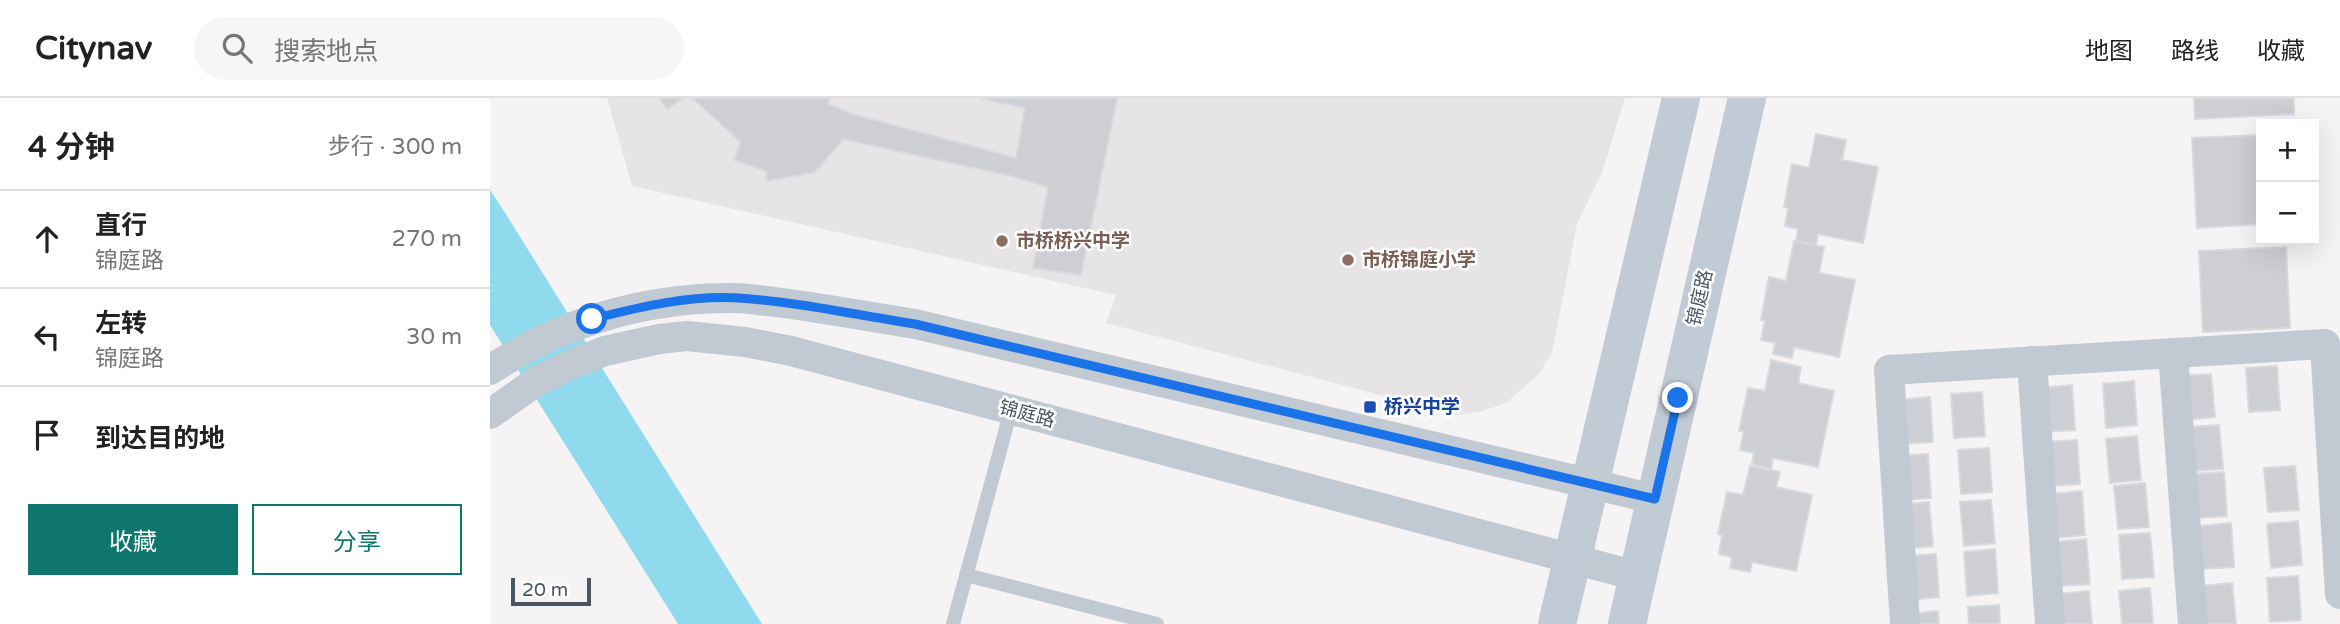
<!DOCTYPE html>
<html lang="zh">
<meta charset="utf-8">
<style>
body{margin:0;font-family:"Varela Round","Noto Sans SC",sans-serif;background:#f6f6f6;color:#222}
.controls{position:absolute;right:21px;top:21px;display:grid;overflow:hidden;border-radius:0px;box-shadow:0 7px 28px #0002}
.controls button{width:63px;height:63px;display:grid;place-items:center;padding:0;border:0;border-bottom:2px solid #e0e0e0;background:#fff;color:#222;font:35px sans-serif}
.scale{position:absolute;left:21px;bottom:18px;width:80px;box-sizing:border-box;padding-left:7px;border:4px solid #4a5661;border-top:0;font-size:19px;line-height:24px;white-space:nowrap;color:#4a5661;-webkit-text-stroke:5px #fff;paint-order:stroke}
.stop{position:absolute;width:21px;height:21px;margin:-16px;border:5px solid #1a73e8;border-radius:50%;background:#fff}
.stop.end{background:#1a73e8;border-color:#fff;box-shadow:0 2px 7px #0008}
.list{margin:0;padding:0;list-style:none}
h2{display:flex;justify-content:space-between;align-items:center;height:91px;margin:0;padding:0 28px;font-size:30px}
h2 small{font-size:23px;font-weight:400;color:#767676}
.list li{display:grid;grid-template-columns:46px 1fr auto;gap:21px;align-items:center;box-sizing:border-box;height:98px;padding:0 28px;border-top:2px solid #e0e0e0}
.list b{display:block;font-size:26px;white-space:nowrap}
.list p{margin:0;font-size:23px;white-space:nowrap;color:#767676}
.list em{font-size:23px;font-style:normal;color:#767676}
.actions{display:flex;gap:14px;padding:21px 28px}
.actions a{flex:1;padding:16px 0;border:2px solid #0f766e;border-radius:0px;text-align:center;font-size:24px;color:#0f766e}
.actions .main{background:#0f766e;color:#fff}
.icon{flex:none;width:38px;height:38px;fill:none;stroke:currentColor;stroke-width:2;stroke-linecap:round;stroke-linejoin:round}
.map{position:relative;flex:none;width:1850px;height:526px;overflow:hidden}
header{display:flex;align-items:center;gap:42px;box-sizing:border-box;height:98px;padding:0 35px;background:#fff;border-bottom:2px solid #e0e0e0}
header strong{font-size:33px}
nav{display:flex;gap:38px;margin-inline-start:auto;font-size:24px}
.search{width:490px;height:63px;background:#f6f6f6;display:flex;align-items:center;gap:18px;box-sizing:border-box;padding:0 24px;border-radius:38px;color:#767676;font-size:26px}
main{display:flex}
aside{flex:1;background:#fff}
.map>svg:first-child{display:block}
.education{fill:#e6e4e5}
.water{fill:#90daee}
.building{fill:#cdcfd5;stroke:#d7d9de;stroke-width:2}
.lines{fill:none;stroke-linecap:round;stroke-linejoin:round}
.lane{stroke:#c1cad2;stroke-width:14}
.street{stroke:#c1cad2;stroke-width:30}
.secondary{stroke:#c1cbd6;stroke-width:38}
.route{stroke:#1a73e8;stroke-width:9}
.education-dot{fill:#8d6e63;stroke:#fff;stroke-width:2.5}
.transit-dot{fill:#1a4fb4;stroke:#fff;stroke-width:2.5}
.labels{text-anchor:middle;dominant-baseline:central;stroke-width:5;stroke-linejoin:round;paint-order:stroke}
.education-label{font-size:19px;font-weight:bold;fill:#785e54;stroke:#fff;text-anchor:start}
.street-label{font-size:19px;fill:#4a5661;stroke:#fff}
.transit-label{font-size:19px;font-weight:bold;fill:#164399;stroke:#fff;text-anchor:start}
</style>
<header>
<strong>Citynav</strong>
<div class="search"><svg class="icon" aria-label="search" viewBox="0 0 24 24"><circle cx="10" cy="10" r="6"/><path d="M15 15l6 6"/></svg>搜索地点</div>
<nav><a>地图</a><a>路线</a><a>收藏</a></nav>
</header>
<main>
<aside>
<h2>4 分钟<small>步行 · 300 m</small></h2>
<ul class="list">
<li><svg class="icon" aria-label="ahead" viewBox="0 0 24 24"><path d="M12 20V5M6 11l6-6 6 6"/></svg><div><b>直行</b><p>锦庭路</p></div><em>270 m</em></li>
<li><svg class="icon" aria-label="left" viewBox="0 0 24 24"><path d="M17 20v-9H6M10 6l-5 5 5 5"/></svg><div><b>左转</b><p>锦庭路</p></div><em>30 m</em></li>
<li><svg class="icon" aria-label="arrive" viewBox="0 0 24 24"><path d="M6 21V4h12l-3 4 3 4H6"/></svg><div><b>到达目的地</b></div></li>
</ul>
<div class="actions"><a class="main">收藏</a><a>分享</a></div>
</aside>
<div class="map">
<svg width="1850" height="526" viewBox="0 0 1850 526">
<rect width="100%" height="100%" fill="#f5f3f3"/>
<polygon class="education" points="117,0 1135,0 1113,72 1087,126 1062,255 1048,277 1016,305 993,313 966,317 616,225 626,197 142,88"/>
<polygon class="water" points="0,92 12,110 272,526 188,526 0,227"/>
<g class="building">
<polygon points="170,0 193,0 177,11"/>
<polygon points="202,0 340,0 338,6 362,16 526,60 535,10 490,0 627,0 591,177 543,170 558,89 521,78 353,41 325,74 277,83 276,73 244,62 251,44"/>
<polygon points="1704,0 1804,0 1804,16 1705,21"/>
<polygon points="1326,36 1356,42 1352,62 1388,69 1373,145 1328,136 1326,147 1306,143 1308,131 1295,128 1298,110 1294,109 1302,66 1319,70"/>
<polygon points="1771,37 1771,126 1707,130 1702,40"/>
<polygon points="1304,143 1334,149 1329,175 1365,182 1349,259 1304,249 1302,260 1283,256 1285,245 1271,242 1275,223 1271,222 1279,179 1296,183"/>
<polygon points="1796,149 1800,230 1713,234 1709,153"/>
<polygon points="1281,262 1311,269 1308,285 1344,293 1328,369 1283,360 1281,371 1262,366 1264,355 1250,352 1254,333 1249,333 1258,290 1275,293"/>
<polygon points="1787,268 1790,312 1759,314 1756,270"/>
<polygon points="1721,276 1725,319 1694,322 1690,278"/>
<polygon points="1644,283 1647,327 1616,330 1613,286"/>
<polygon points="1582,287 1585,332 1554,334 1551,290"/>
<polygon points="1492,294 1495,338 1464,340 1461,296"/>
<polygon points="1440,299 1443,344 1412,346 1409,302"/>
<polygon points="1729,327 1733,371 1701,373 1698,329"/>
<polygon points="1647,338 1651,382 1620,385 1616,341"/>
<polygon points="1587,342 1590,386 1559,388 1556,344"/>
<polygon points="1499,350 1502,394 1471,396 1468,352"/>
<polygon points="1438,356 1441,400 1410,402 1407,358"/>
<polygon points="1260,368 1290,374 1286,389 1322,397 1306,473 1262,464 1260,474 1240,470 1242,459 1229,456 1232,437 1228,436 1237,394 1253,397"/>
<polygon points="1805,368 1809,412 1778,414 1774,370"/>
<polygon points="1734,374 1737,418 1706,420 1703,376"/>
<polygon points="1655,385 1659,429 1628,431 1624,388"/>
<polygon points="1592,393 1595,437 1564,440 1561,396"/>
<polygon points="1501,402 1505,445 1474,448 1470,404"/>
<polygon points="1439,404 1443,448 1412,451 1409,407"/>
<polygon points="1808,423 1812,467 1781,470 1777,426"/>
<polygon points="1741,425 1744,469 1713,471 1710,428"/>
<polygon points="1660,435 1664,479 1632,481 1629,437"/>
<polygon points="1596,441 1600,486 1569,488 1565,444"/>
<polygon points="1505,451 1508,495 1477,498 1474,454"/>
<polygon points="1446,456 1449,499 1418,502 1415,458"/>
<polygon points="1808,478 1811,522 1780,524 1777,480"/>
<polygon points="1742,485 1746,526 1715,526 1711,488"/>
<polygon points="1660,490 1663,526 1632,526 1629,493"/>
<polygon points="1599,493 1602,526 1571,526 1568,496"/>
<polygon points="1509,507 1510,526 1479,526 1478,509"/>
<polygon points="1448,513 1449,526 1418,526 1417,516"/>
</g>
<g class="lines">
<g class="lane">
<polyline points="476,477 667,526"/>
<polyline points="463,526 521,312"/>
</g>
<g class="street">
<polyline points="1683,255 1703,526"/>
<polyline points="1542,263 1560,526"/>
<path d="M0,272C73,223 158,199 246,200C262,200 278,204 293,205C337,211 381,219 425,226L1165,401"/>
<polyline points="0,316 47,283 84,265 115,253 169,241 197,238 255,244 301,253 1147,478"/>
<polyline points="1415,526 1399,272 1835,246 1850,496"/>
</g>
<g class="secondary">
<polyline points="1067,526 1191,0"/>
<polyline points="1137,526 1257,0"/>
</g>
</g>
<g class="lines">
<path class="route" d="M102,221C150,209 199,197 249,200C308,204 367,217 425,226L1165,401L1188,300"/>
</g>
<g class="education-dot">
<circle cx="512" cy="143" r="7"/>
<circle cx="858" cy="162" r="7"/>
</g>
<rect class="transit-dot" x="873" y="302" width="14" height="14" rx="3.5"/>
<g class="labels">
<g class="education-label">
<text x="526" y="143">市桥桥兴中学</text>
<text x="872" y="162">市桥锦庭小学</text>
</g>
<g class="street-label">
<text transform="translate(1210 200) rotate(-77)">锦庭路</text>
<text transform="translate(537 316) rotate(15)">锦庭路</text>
</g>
<g class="transit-label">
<text x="894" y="309">桥兴中学</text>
</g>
</g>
</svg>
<div class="controls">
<button>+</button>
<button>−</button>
</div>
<div class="scale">20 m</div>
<div class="stop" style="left:102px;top:221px"></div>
<div class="stop end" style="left:1188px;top:300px"></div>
</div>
</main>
